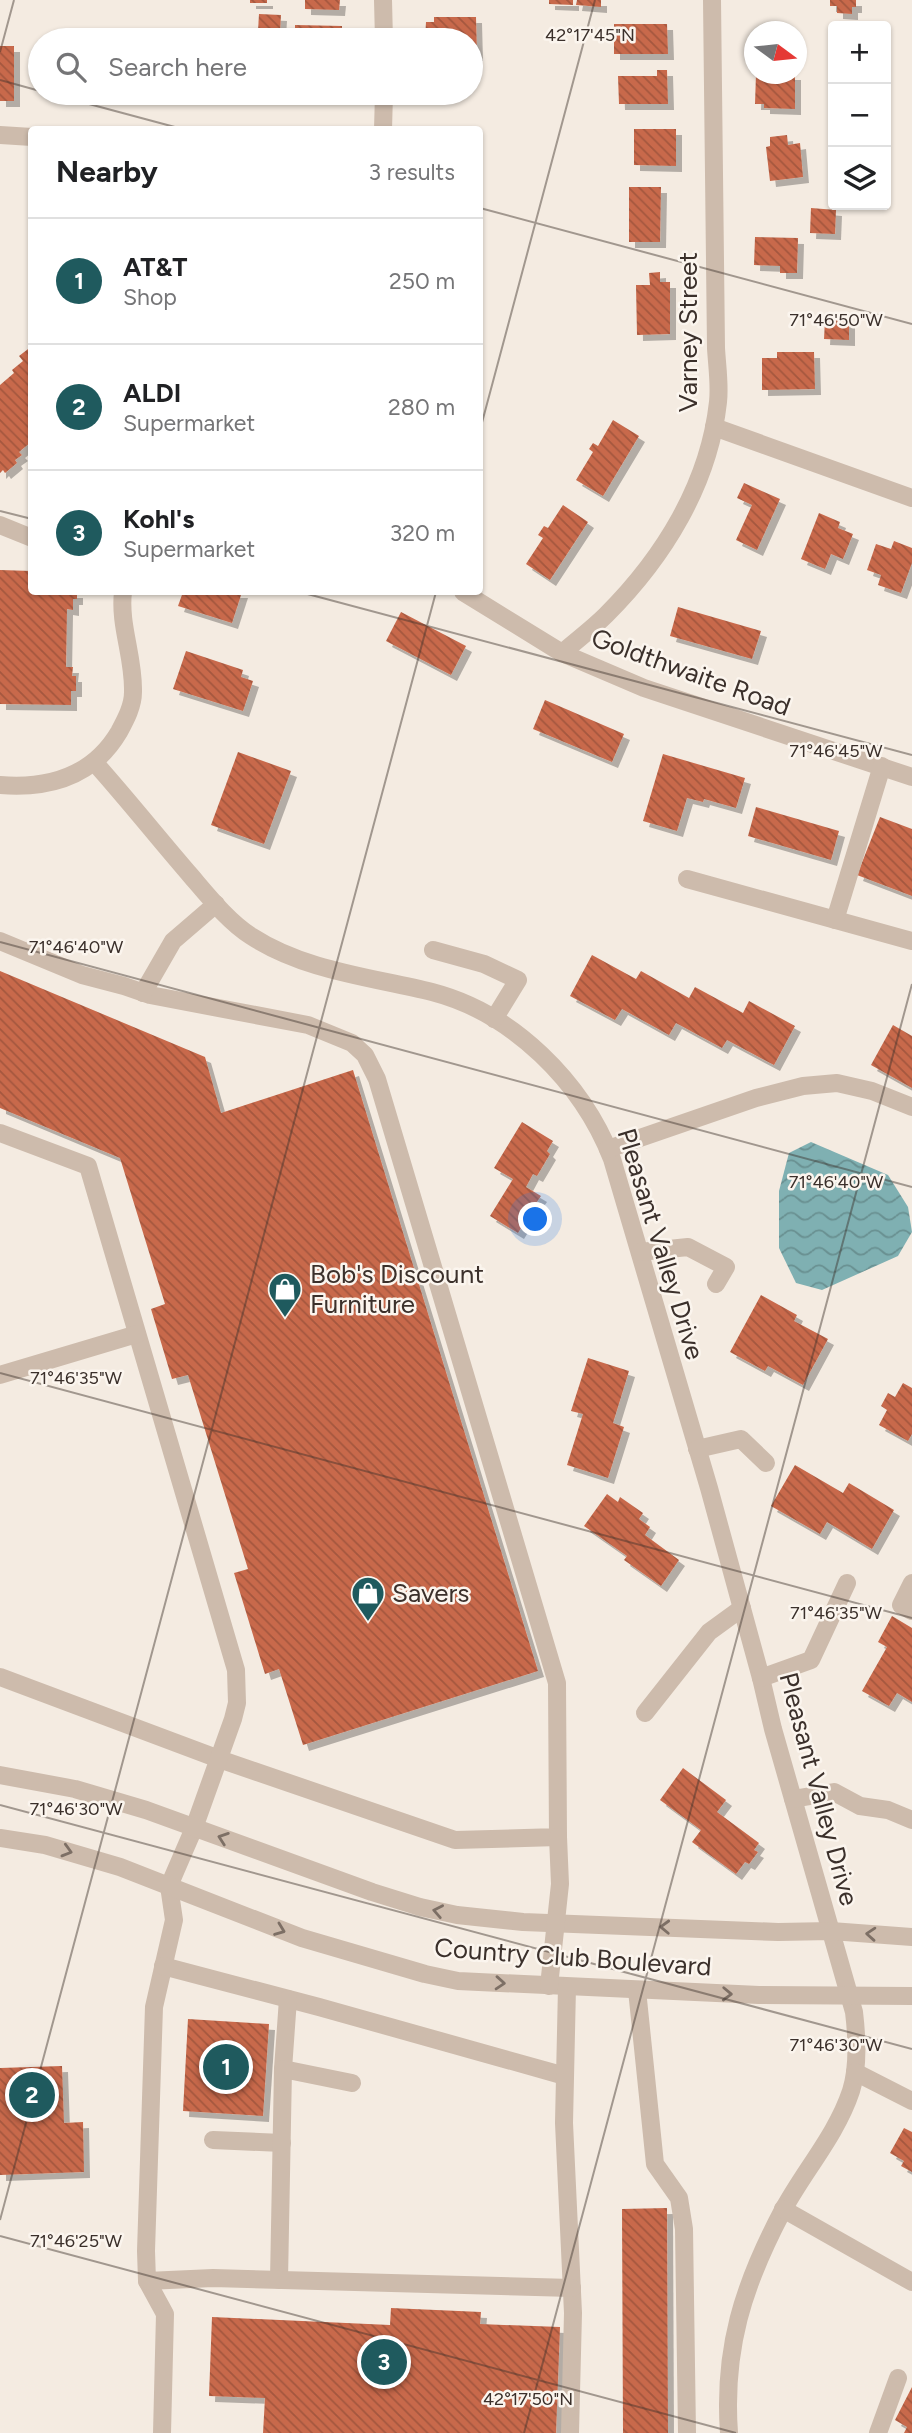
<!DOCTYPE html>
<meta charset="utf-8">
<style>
body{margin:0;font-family:Figtree,sans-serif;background:#f6f6f6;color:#202124}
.controls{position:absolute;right:21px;top:21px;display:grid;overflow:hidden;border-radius:7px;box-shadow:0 2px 5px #0004}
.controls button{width:63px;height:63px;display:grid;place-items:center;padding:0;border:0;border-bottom:2px solid #e0e0e0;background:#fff;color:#202124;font:35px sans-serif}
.compass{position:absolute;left:744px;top:21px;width:63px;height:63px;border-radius:50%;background:#fff;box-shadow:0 2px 5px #0004;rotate:105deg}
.you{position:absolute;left:536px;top:1220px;width:24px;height:24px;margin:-18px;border:5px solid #fff;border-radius:50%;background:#1a73e8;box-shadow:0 0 0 10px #1a73e833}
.badge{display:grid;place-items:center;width:46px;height:46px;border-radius:50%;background:#1f5a5e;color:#fff;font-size:23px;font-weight:700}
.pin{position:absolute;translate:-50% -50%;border:4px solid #fff;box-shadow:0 2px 7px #0006}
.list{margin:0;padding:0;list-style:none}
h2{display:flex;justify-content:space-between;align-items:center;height:91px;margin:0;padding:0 28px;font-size:30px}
h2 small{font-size:23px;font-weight:400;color:#757577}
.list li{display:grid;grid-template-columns:46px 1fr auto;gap:21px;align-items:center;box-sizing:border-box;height:126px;padding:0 28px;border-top:2px solid #e0e0e0}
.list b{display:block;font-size:26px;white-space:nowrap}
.list p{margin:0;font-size:23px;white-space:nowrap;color:#757577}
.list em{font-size:23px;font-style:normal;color:#757577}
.icon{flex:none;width:38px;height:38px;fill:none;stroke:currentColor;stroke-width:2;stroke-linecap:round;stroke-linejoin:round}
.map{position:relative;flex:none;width:912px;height:2433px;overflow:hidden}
.search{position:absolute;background:#fff;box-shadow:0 2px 5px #0004;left:28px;top:28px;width:455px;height:77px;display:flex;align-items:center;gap:18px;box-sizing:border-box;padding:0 24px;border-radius:38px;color:#757577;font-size:26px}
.panel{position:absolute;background:#fff;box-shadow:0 2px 5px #0004;left:28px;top:126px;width:455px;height:469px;border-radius:7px}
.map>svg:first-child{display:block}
.water{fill:url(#water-waves)}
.building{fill:url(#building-back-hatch);filter:url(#shadow)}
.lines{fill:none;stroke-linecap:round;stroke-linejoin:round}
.minor{stroke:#cdbbac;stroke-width:18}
.oneway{stroke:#7d6f65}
.ticks{fill:none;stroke:#3b302b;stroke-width:2;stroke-opacity:0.45}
.labels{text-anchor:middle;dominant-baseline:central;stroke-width:5;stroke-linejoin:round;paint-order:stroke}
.street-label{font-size:26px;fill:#3b302b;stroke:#fbf5ee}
.poi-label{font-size:26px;fill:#3b302b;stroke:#fbf5ee;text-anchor:start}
.ticks-label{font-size:18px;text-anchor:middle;fill:#3b302b;stroke:#fbf5ee;stroke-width:5;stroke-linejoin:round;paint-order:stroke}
</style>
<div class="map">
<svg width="912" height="2433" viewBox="0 0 912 2433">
<defs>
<pattern id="water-waves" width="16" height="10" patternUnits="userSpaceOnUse" patternTransform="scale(1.75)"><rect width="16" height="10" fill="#7fb0b2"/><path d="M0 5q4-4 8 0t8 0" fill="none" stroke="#699091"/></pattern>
<pattern id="building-back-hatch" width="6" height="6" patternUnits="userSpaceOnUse" patternTransform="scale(1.75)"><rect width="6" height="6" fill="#c8694b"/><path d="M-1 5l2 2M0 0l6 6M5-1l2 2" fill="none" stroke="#a4573f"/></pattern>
<filter id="shadow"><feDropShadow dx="6" dy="6" stdDeviation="0" flood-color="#0004"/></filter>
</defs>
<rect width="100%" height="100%" fill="#f4ebe1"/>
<polygon class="water" points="811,1142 888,1175 908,1207 912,1232 898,1256 822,1290 796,1283 779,1248 779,1191 789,1153"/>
<g class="building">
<rect x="250" y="0" width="17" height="3"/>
<polygon points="305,0 340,0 339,10 305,9"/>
<polygon points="549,0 573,0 573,5 549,4"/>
<polygon points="577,0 601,0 601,7 576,5"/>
<polygon points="830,0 856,0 856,7 852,7 852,14 837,13 837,6 830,6"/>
<polygon points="259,14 281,15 280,32 258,31"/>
<polygon points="434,17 476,17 477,55 471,55 471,40 425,40 426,22 434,22"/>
<polygon points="614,24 667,24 668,54 614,54"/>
<polygon points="295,25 342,26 342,40 295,40"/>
<rect x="0" y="46" width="14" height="55"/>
<polygon points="657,70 667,70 668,104 619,104 618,76 657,76"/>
<polygon points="756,74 795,74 795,109 764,108 764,104 755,104"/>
<polygon points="634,129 676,129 676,166 634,165"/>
<polygon points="787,135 788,145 800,143 803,177 770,181 766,147 770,146 770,137"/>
<polygon points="629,187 661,187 660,242 629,242"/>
<polygon points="811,208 836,210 835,234 810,233"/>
<polygon points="755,237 798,238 797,273 780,273 780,266 754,265"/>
<polygon points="660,272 660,282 670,282 670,334 637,335 636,285 650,285 649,273"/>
<polygon points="825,320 849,320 849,340 824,339"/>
<polygon points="32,346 32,437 29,439 31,442 19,452 22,455 15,460 17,463 5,473 3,470 0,473 0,385 14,373 12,370 23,361 19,356"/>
<polygon points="777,352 814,352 815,389 762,390 762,358 777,358"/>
<polygon points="613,420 639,436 603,496 576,480 593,452 589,449 593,443 598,446"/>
<polygon points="744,483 780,499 757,550 736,540 752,505 737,498"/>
<polygon points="563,505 588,522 550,580 526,564 543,538 538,535 544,526 548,528"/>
<polygon points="819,513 840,522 838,528 853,534 843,559 831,554 825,569 801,559"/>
<polygon points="894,541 912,548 912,563 901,593 878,585 881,575 867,570 876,544 891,549"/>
<polygon points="0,570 32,571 32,592 77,592 77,599 73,599 73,610 67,609 66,667 73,667 72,676 76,676 76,691 71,691 71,705 0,704"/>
<polygon points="183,592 242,592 232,623 178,606"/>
<polygon points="678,607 761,631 752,659 670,636"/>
<polygon points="401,612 466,646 451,675 386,641"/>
<polygon points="186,651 243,670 241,677 253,681 243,711 173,689"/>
<polygon points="545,700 624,734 612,762 533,729"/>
<polygon points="238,752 291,771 264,844 211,825"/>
<polygon points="663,754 745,778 736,808 704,799 703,802 687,798 677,831 643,821"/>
<polygon points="756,807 839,831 831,860 748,836"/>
<polygon points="880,817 912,829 912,896 857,875"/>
<polygon points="592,955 636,979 641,971 689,998 695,987 743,1013 749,1001 795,1026 774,1065 727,1040 722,1048 676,1023 669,1035 622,1009 615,1020 570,996"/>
<polygon points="0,971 205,1057 221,1113 353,1070 538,1671 303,1745 279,1669 265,1674 234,1573 248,1569 188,1375 172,1379 151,1309 165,1304 120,1158 0,1108"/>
<polygon points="893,1025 912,1036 912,1088 871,1065"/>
<polygon points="522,1122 553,1141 547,1151 550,1154 537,1176 533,1174 526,1187 541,1196 534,1206 539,1209 530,1223 526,1220 518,1233 490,1216 513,1179 494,1168"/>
<polygon points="761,1295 797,1315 794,1321 828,1339 803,1385 768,1366 765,1371 730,1352"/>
<polygon points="588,1358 629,1371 613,1423 624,1427 608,1478 567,1465 583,1414 571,1411"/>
<polygon points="903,1383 912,1388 912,1434 908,1441 879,1425 887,1410 881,1406 888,1393 895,1397"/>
<polygon points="795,1465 843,1493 849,1483 894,1510 872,1549 827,1522 820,1534 771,1506"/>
<polygon points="607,1494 618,1502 620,1497 643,1513 639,1519 650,1527 645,1535 679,1560 661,1586 624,1560 627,1556 584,1526"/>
<polygon points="892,1616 912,1628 912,1702 897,1693 889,1706 862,1691 887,1647 878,1642"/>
<polygon points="683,1768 726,1800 717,1812 759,1843 754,1850 758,1852 749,1864 745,1862 736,1874 692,1842 701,1830 660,1800"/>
<polygon points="188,2019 269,2024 263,2116 183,2111"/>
<polygon points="62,2066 64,2123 83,2122 84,2172 0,2175 0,2068"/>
<polygon points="904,2128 912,2132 912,2172 901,2166 904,2161 890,2153"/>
<polygon points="667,2208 668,2433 623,2433 622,2209"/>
<polygon points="391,2308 481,2312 480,2324 560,2327 556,2433 263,2433 265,2398 209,2396 212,2317 390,2325"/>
<polygon points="912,2387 912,2433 904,2433 907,2427 895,2420"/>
</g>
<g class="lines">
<g class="minor">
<polyline points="383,0 384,40"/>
<polyline points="383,130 384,93"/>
<polyline points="0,135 32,137"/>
<polyline points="714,427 912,498"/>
<polyline points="0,525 32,538"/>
<polyline points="463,592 562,653 644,688 912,777"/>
<path d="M562,653C577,640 593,628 606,615C664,557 709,484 718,402C720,385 717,366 716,348L712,0"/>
<path d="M95,763C128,800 159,839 191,876C209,897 228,921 251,936C305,971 371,977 432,992C513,1013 582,1082 612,1159L709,1488L761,1678L773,1729L854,2012C857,2037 859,2066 851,2091C836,2136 803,2172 782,2212C743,2286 723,2349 729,2433"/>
<path d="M0,785C50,789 93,776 119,732C126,719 133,706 133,692C134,657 119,625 123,592"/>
<polyline points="687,879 912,941"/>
<polyline points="835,920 882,766"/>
<polyline points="0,941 82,975 124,986 150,995 308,1025 352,1043 365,1055 377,1079 557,1683 558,1837 455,1840 219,1759 0,1677"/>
<polyline points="433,950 484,964 518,980 494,1019"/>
<polyline points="143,993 173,941 216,904"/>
<polyline points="0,1133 88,1166 236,1670 237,1703 233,1719 194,1828 169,1886 174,1920 154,2007 146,2251 147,2281 165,2314 162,2433"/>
<polyline points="608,1149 756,1098 803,1086 837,1083 872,1091 912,1107"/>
<polyline points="640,1252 688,1247 726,1267 716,1284"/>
<polyline points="0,1375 137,1334"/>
<polyline points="697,1449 741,1439 766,1463"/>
<polyline points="912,1583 901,1605 912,1611"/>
<polyline points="761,1678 811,1660 847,1583"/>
<polyline points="645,1713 709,1632 742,1608"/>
<polyline points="0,1775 75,1789 146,1810 372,1892 420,1907 457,1915 523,1922 778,1932 831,1931 912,1937"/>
<polyline points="793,1799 834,1792 860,1806 888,1810 912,1820"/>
<polyline points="0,1838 45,1845 120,1867 302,1938 425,1974 458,1981 759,1995 912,1996"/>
<polyline points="163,1966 319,2007 565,2076"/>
<polyline points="549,1986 560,1884 558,1837"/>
<polyline points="567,1987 564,2123 573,2313 570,2433"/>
<polyline points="637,1990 655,2164 679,2198 684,2229 687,2433"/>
<polyline points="283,2069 288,1999"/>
<polyline points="855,2072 912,2101"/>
<polyline points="213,2140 282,2143"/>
<polyline points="783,2209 912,2282"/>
<polyline points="279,2280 283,2069 352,2083"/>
<polyline points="147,2281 213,2278 572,2288"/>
<polyline points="878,2433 898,2378"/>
</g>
</g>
<defs><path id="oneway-chevron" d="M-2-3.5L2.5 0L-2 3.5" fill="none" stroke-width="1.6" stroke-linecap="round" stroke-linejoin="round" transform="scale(1.75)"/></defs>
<g class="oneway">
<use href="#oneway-chevron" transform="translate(223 1838) rotate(-161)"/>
<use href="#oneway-chevron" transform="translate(67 1851) rotate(16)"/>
<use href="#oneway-chevron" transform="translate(438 1911) rotate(-169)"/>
<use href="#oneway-chevron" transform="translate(665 1927) rotate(-178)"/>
<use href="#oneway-chevron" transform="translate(280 1930) rotate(21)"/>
<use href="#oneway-chevron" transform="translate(871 1934) rotate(-176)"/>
<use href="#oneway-chevron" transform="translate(500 1983) rotate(4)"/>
<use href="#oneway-chevron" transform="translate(727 1994) rotate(2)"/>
</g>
<path class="ticks" d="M0,52L14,0M0,80L40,91M48,93L186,130M480,208L912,324M480,430L595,0M0,511L32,519M300,592L912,755M0,942L912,1187M0,1373L912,1618M0,1805L912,2049M0,2220L436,592M0,2236L736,2433M524,2433L912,984"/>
<defs>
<symbol id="shop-pin" viewBox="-11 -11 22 30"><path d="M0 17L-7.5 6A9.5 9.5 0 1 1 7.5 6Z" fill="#1f5a5e" stroke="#fbf5ee"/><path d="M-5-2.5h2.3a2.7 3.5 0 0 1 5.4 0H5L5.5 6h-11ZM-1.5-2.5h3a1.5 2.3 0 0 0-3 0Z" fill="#fff"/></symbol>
</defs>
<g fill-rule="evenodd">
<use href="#shop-pin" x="266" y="1270" width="38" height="52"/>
<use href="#shop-pin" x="349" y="1574" width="38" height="52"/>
</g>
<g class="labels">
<g class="street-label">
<text transform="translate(688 332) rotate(-90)">Varney Street</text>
<text transform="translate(691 672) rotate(20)">Goldthwaite Road</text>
<text transform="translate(661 1244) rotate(73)">Pleasant Valley Drive</text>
<text transform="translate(819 1789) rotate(75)">Pleasant Valley Drive</text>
<text transform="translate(573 1957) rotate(4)">Country Club Boulevard</text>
</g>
<g class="poi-label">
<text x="310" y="1274">Bob's Discount<tspan x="310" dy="30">Furniture</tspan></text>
<text x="392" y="1593">Savers</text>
</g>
</g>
<g class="ticks-label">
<text x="590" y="41">42°17'45"N</text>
<text x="836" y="326">71°46'50"W</text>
<text x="836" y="757">71°46'45"W</text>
<text x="76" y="953">71°46'40"W</text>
<text x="836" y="1188">71°46'40"W</text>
<text x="76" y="1384">71°46'35"W</text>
<text x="836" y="1619">71°46'35"W</text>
<text x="76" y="1815">71°46'30"W</text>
<text x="836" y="2051">71°46'30"W</text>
<text x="76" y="2247">71°46'25"W</text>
<text x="528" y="2405">42°17'50"N</text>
</g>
</svg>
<div class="controls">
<button>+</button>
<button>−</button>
<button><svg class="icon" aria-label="layers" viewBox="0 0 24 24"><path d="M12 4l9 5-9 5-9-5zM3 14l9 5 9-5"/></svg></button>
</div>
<svg class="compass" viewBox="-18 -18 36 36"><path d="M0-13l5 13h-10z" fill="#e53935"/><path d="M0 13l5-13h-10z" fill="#757577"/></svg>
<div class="you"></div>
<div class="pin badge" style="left:226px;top:2067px">1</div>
<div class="pin badge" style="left:32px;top:2095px">2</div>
<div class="pin badge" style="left:384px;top:2362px">3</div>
<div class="search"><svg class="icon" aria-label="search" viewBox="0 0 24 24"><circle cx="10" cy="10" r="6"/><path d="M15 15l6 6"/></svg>Search here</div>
<section class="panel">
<h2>Nearby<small>3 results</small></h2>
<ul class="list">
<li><span class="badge">1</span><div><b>AT&amp;T</b><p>Shop</p></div><em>250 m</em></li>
<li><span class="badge">2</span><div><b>ALDI</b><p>Supermarket</p></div><em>280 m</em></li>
<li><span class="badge">3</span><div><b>Kohl's</b><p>Supermarket</p></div><em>320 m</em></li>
</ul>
</section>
</div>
